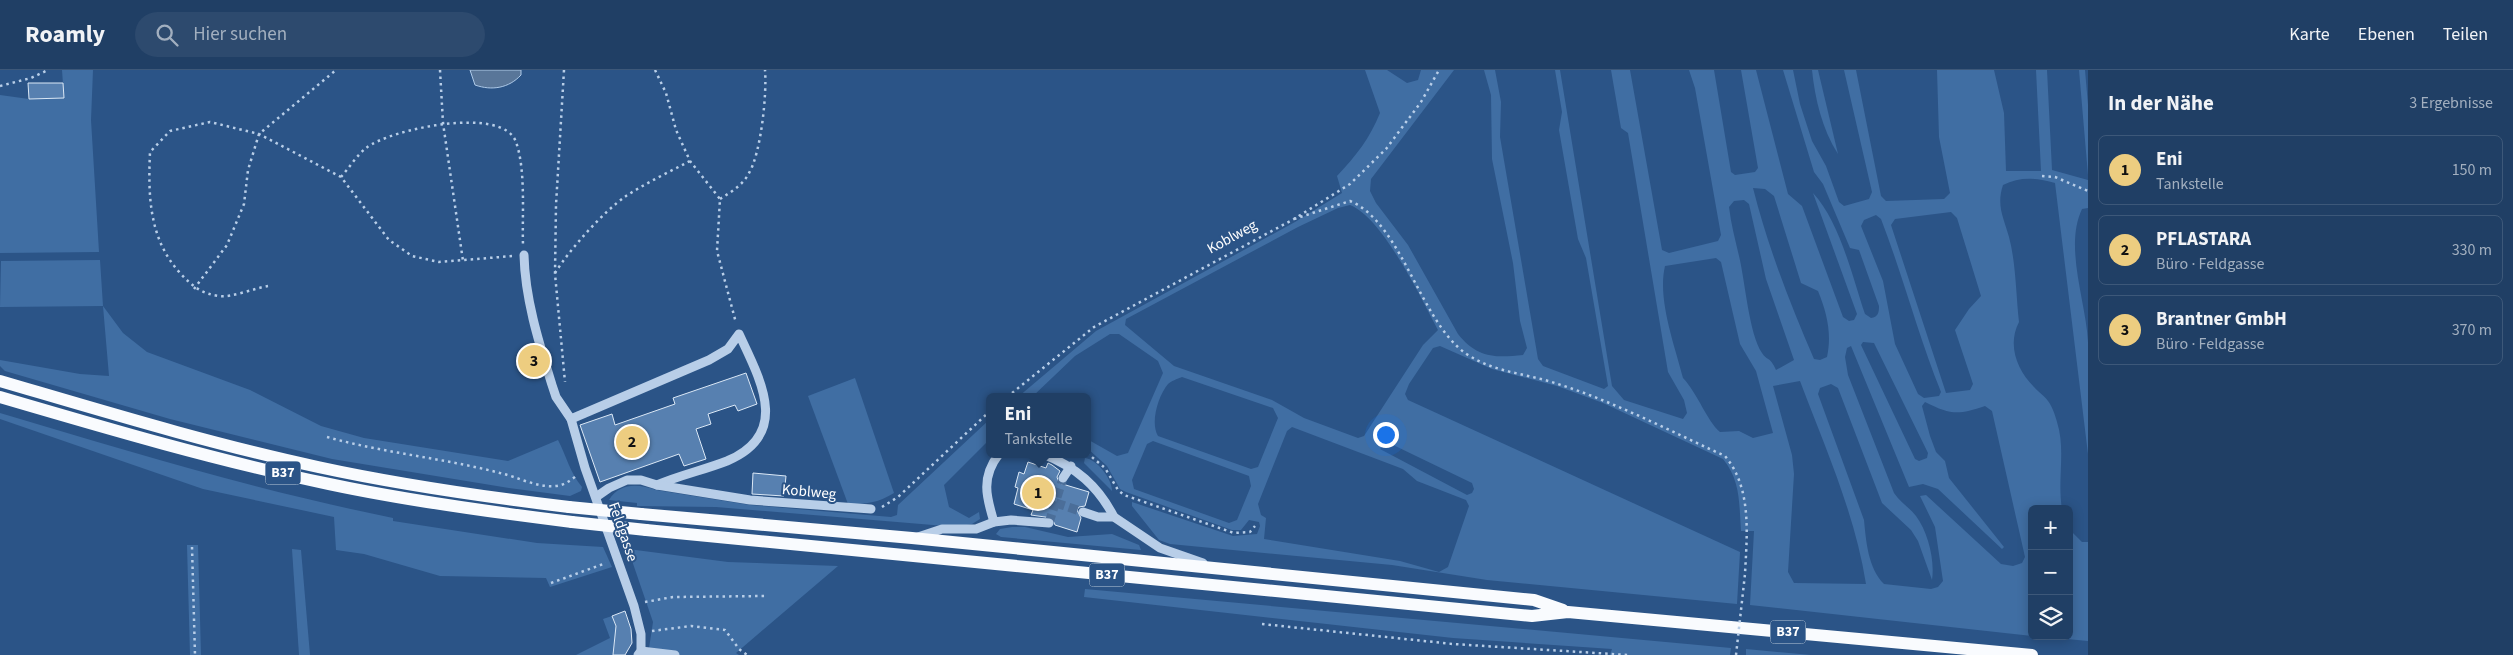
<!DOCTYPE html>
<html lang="de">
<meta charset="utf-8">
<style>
body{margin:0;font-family:"Source Sans 3",sans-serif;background:#2d4a6e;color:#f1f3f6}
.controls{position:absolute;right:15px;bottom:15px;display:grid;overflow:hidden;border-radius:8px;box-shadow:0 2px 12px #0003}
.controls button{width:45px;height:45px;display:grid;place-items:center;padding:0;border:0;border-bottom:1px solid #3d5879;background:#203f65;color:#f1f3f6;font:25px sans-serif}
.you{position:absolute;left:1385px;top:364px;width:18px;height:18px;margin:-12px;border:4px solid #fff;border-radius:50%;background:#1a73e8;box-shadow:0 0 0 8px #1a73e833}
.badge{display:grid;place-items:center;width:32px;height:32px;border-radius:50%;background:#edcd80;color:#111;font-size:16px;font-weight:700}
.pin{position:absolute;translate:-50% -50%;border:2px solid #fff;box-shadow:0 1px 5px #0006}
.popup{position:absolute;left:986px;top:323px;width:105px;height:65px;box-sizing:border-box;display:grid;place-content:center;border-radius:8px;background:#203f65;filter:drop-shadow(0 1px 4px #0005);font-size:16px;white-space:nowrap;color:#a2afbf}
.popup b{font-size:19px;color:#f1f3f6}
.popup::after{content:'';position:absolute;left:50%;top:100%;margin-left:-10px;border:10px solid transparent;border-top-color:#203f65}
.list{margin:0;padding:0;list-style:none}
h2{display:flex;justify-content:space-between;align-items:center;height:65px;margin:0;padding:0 20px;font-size:21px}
h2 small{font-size:16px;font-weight:400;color:#a2afbf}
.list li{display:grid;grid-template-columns:32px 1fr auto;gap:15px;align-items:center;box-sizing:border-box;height:70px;margin:0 10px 10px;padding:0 10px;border:1px solid #3d5879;border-radius:8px}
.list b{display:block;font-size:19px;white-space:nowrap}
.list p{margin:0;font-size:16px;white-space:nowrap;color:#a2afbf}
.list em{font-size:16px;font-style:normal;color:#a2afbf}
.icon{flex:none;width:28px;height:28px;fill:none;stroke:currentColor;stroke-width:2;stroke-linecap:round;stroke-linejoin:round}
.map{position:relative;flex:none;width:2088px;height:585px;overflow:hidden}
header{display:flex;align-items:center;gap:30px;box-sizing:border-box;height:70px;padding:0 25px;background:#203f65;border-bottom:1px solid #3d5879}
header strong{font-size:24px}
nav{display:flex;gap:28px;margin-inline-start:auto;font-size:18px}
.search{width:350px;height:45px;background:#2d4a6e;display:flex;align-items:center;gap:12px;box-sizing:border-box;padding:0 18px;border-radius:28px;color:#a2afbf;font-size:19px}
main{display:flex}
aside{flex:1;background:#203f65}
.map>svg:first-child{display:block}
.green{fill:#406ea3;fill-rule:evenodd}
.water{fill:#597699;stroke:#adc9e8}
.building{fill:#5780b0;stroke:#dbe8f6}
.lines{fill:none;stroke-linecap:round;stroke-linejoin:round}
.minor-tunnel{stroke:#4b6e99;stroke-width:9;stroke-dasharray:9 4.5;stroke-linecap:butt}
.path{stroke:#b8cee8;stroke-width:2.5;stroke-dasharray:2.5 4;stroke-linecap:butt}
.minor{stroke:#b8cee8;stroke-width:9}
.major{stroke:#f9fbfe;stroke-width:12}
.path-bridge{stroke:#b8cee8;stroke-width:2.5;stroke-dasharray:2.5 4;stroke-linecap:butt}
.major-bridge{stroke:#f9fbfe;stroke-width:12}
.labels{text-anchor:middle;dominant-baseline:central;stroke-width:4;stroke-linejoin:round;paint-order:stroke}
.shield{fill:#2b5487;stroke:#bfccdb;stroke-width:1}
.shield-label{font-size:14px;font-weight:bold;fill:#fff}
.street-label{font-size:15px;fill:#fff;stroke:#2b5487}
</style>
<header>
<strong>Roamly</strong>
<div class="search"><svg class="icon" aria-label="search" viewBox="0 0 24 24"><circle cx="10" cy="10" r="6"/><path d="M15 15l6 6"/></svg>Hier suchen</div>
<nav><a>Karte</a><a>Ebenen</a><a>Teilen</a></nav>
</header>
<main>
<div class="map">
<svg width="2088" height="585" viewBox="0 0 2088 585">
<rect width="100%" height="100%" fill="#2b5487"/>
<g class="green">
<polygon points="62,0 93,0 91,50 99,182 0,183 0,25 29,29 64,28"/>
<path d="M1365,0H1387L1407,13L1418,10L1421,0H1454L1371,109L1370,121L1376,133L1408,175L1458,264C1477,288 1495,288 1523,285L1527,278L1520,251L1513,193L1492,89L1491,25L1484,0H1495L1501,32L1500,67L1538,289L1543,296L1604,319L1608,316L1586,188L1578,169L1559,60L1562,42L1555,0H1560L1612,316L1624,330L1683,349L1687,343L1684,330L1668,302L1628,63L1621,58L1611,0H1630L1662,180L1669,183L1718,171L1721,165L1695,18L1689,0H1714L1731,102L1735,105L1755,102L1758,98L1741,0H1756L1788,124L1802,136L1843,247L1849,251L1854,250L1857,244L1813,123C1840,152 1852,206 1865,244L1871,248C1878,247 1879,243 1879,236L1859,180L1850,178L1823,114L1814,102L1783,0H1793L1800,34L1812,71L1826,96L1839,132L1844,136L1869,129L1872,122L1844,0H1856L1881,126L1886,131L1944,129L1950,123L1939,67L1937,0H1994L2004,43L2006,101H2041L2036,0H2047L2052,100L2088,110V138L2082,139C2064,177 2086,231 2088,272C2088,310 2088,347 2088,384L2055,113C2038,108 2020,106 2003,115C1996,136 2004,148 2009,167C2016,193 2016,226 2019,252C2007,275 2017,300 2034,317C2038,322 2045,326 2048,331C2052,336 2055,345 2057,352C2066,380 2057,410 2062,439H2032V566L1750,535L1754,461H1741C1739,434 1741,411 1723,389L1603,333L1557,316L1492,299L1440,276L1433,278L1409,314L1405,324L1408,330L1740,482L1737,534L1487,510L1392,495L1170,474L1159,470L1132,436V432L1233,466L1257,464L1260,456L1259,452L1249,450L1241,460H1232L1126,422L1120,419L1107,396L1087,378V369L1117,386L1128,383L1163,303L1158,291L1119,264H1110L1075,286L1032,327H1018L1096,261L1295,152L1342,123L1337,106C1356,86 1370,68 1380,43ZM1753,118L1765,119L1774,126L1801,213L1818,221C1827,243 1832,264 1827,287L1820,290L1814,289C1790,234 1768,177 1753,118ZM1744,130L1749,134L1766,209L1794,290L1776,300C1770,286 1767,291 1762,283C1749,264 1745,210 1739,186C1735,169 1731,154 1729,137L1734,131ZM1350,135C1383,148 1421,228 1438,260L1423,275L1364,366L1358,368L1304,348L1272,330L1174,296L1125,255L1126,249L1298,157L1338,138ZM1951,142L1957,148L1981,226L1969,239L1955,260L1973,314L1970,320L1946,323L1891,155L1895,149ZM1876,145L1881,149C1903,206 1918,265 1941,322L1939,326L1924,328L1918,324L1895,274L1883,211L1861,156L1864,150ZM1716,188L1721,192L1740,274L1756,301L1773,363L1753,368L1739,361L1720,362C1707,351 1698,324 1683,308C1675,276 1657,229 1665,196ZM1863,272L1874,273L1928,383L1927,388L1919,391L1915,389L1861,275ZM1851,276L1909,417L1923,414L1938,419L2002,479L2004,477L1949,408L1945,391L1936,382L1930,366L1922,336L1925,332C1951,345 1958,345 1985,336L1992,341L2025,487L2022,493L2013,496L2001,494L1926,425L1920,426L1935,457L1943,511L1938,517L1931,519L1884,514C1868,498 1866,471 1864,450L1818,324L1820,318L1831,314L1838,318L1882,433L1911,460L1918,471L1932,510C1935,490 1928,462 1916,446C1909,437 1900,432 1894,423L1848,305L1845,287L1847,278ZM1182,307L1273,338L1278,348L1258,397L1251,399L1158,366C1150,353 1158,326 1168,314C1171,311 1177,309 1182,307ZM1800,311C1825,377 1855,444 1866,514L1794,513L1788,502L1794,404L1792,385L1773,316ZM1292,357L1403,399L1417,411L1466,430L1469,436L1448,497L1439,502L1400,491L1264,469L1266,448L1261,445L1258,434L1287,361ZM1153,371L1249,406L1251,416L1237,450L1229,453L1134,419L1132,410L1147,374ZM1387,372L1472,413L1474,419L1472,423L1467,425L1380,379Z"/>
<path d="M1812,0H1818L1838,84C1822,59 1815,29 1812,0Z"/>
<polygon points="2079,0 2085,0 2088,35 2088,105"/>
<path d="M100,190L103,236L123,263L147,282L250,320L321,356L364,368L508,391L558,370C566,385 570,403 582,417L581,421L570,426L509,418L332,389L170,349L5,301L0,296V290L80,304L109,306L103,236L0,237L1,191Z"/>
<path d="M855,308L894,423C878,433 866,434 848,434L808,326Z"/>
<path d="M0,343C130,382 260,421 393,448V451L537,473L603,477L612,497L550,517L546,508L440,506L364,484L336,480L334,447L203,419L0,349Z"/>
<path d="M989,350V370L944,415L949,437L969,448L979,442L980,449L972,454L962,456H945L716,437L637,436V433L609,430C620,412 639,414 656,420L750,435L891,447L897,445L898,435Z"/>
<path d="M1085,388C1097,389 1112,409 1112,421L1084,393Z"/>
<polygon points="1012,457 1025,457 1068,467 1112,464 1139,475 1141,480 1001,467 996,464 1000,459"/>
<polygon points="2069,459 2082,472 2088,472 2088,571 2035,566 2069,566"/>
<polygon points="187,475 198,475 201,585 190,585"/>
<polygon points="292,479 301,480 310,585 299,585"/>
<polygon points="628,479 728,492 838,496 736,583 739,585 648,585 653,552"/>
<polygon points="1085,519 1731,578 1730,585 1610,585 1612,579 1453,568 1084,527"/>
<polygon points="612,546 619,565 615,566 613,585 576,585 610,568 603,549"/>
<polygon points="1746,579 1811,585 1746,585"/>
</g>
<path class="water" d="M470,0H521V5C509,18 492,21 475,15Z"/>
<g class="building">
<polygon points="28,13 63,13 64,28 29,29"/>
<polygon points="746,303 757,334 738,341 735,335 708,344 711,354 696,359 706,389 684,396 679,384 600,412 580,355 612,344 615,355 675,334 673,328"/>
<polygon points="1028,392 1046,398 1048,393 1052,395 1060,401 1057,407 1059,413 1089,422 1085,436 1079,437 1077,440 1081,448 1077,462 1055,455 1052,448 1031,445 1033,440 1014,434 1018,418 1015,417 1019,402 1024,404"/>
<polygon points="753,403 786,406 784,426 752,424"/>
<polygon points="625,541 631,559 632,573 625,585 613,585 616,556 612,546"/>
</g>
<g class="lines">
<g class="minor-tunnel">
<polyline points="1056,433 1083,442"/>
<polyline points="1049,453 1063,408"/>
</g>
<g class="path">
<polyline points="440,0 443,53 463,191"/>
<polyline points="564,0 556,135 555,204 565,312"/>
<polyline points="655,0 666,23 676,60 690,91 720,129 717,181 736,253"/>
<polyline points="0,16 31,8 48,0"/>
<polyline points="2042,106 2055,107 2088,121"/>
<path d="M341,107C349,98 357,85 366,78C390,59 503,35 516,72C526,100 522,145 523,175"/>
<path d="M720,129C731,122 743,115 749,103C761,83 767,24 765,0"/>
<path d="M1294,149L1350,131C1402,153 1419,249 1465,283C1494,303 1526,303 1558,314C1615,332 1670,361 1725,386C1752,418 1747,464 1745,504"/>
<path d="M555,203C570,179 603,142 626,126C646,113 669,102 690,91"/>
<path d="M268,216C255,218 231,228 219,226C202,224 192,216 181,204C149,170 148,126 150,82L170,61L210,52L259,64L341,107L389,170L412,186L439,192L513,186"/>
<polyline points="194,219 227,175 244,134 248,100 259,64 336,0"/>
<polyline points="1007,327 1094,257 1294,149 1350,114 1386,79 1421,32 1439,0"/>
<path d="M327,367C384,383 443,388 500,403C518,407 537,418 556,416C564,415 570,411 576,406"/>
<polyline points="1087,383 1105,398 1118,420 1124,425 1234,463 1250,462 1255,456"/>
<polyline points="882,437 898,427 989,342"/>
<polyline points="192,477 195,585"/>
<polyline points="551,513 606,493"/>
<polyline points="645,532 673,527 766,526"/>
<polyline points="1262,554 1453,574 1628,585"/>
<polyline points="652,561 691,556 725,560 739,579 747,585"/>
</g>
<g class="minor">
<path d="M524,185C525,229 539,273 552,315L556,327L571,349L585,398L634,536L641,564V581L638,585"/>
<path d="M571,349L709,290L728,279L739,264C761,311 791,364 727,391C704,400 680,405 657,415"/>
<path d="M1043,384C1076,397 1098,416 1114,447"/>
<polyline points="1063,408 1071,396"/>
<polyline points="596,427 609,418 627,410 641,410 657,415 750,430 871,439"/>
<polyline points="1083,442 1098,447 1114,447 1160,478 1203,493"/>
<path d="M994,452C986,426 981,407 999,384"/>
<polyline points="918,467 942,459 976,459 994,452 1011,450 1049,453"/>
<polyline points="641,581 675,585"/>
</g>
<g class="major">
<path d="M0,311C106,342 211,374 318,397C401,415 485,427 569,437"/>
<path d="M0,327C109,359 218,391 329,414C409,431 490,442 572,452"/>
<polyline points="641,444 912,468 1534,530 1563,540"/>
<polyline points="646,460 1532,546 1568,542 2032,585"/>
</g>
<polyline class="path-bridge" points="1736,585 1745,504"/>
<g class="major-bridge">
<polyline points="569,437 641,444"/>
<polyline points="572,452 646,460"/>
</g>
</g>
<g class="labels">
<g class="shield">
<rect x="265.5" y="391.5" width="35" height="23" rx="4"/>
<rect x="1089.5" y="493.5" width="35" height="23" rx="4"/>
<rect x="1770.5" y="550.5" width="35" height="23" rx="4"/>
</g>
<g class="shield-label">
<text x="283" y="403">B37</text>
<text x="1107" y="505">B37</text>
<text x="1788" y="562">B37</text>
</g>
<g class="street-label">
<text transform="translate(1232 167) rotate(-29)">Koblweg</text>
<text transform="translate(809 422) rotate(5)">Koblweg</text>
<text transform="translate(623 462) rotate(71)">Feldgasse</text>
</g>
</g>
</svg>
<div class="controls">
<button>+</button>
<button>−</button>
<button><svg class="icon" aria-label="layers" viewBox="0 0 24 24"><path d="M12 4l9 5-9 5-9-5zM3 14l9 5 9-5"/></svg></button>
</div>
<div class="you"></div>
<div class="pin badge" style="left:1038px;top:423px">1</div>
<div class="popup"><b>Eni</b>Tankstelle</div>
<div class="pin badge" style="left:632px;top:372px">2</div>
<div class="pin badge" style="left:534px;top:291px">3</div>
</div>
<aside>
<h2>In der Nähe<small>3 Ergebnisse</small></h2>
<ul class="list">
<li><span class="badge">1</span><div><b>Eni</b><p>Tankstelle</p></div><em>150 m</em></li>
<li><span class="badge">2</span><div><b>PFLASTARA</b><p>Büro · Feldgasse</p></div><em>330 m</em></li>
<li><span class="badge">3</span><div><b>Brantner GmbH</b><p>Büro · Feldgasse</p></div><em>370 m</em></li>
</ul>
</aside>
</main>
